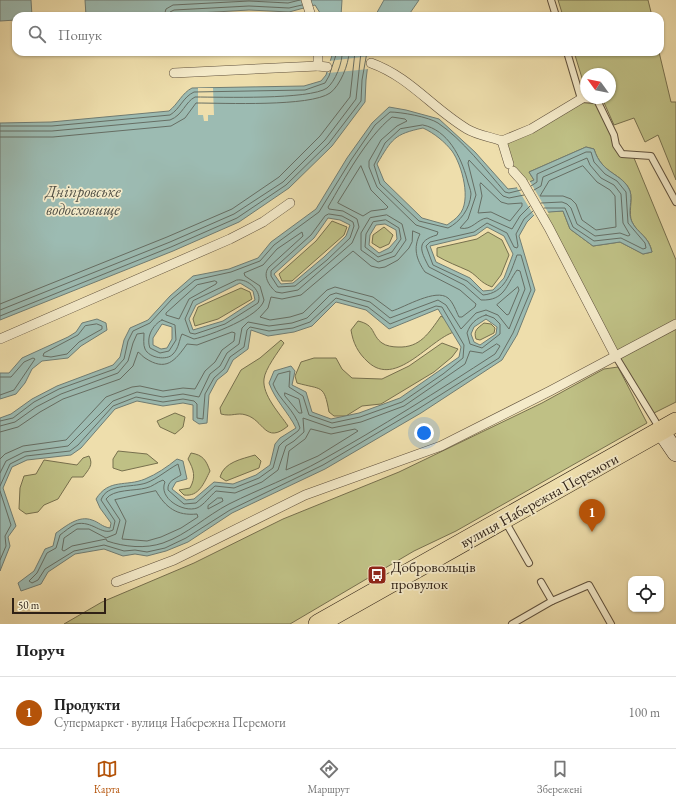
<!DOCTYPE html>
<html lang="uk">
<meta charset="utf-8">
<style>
body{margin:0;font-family:"EB Garamond",serif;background:#f6f6f6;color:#222}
.controls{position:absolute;right:12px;bottom:12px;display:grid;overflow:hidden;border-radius:8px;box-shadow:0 1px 3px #0004}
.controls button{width:36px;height:36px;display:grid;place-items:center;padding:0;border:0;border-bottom:1px solid #e0e0e0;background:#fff;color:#222;font:20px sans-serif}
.compass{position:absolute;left:580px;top:68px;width:36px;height:36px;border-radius:50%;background:#fff;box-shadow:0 1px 3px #0004;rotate:303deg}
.scale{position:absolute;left:12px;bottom:10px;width:94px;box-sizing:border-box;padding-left:4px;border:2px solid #2f2116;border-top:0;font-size:11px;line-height:14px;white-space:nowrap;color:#2f2116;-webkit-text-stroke:3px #f4eac9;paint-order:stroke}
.you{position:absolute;left:424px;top:433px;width:14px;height:14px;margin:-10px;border:3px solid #fff;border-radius:50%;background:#1a73e8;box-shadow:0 0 0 6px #1a73e833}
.badge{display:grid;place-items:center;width:26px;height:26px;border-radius:50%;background:#b45309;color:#fff;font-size:13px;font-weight:700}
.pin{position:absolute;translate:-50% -33px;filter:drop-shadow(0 1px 2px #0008)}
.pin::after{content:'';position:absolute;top:21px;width:14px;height:12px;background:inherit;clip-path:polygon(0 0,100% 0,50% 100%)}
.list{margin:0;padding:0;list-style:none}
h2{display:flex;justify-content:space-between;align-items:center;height:52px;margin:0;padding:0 16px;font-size:17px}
h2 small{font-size:13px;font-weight:400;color:#767676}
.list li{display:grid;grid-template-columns:26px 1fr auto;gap:12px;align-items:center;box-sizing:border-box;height:72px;padding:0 16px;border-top:1px solid #e0e0e0}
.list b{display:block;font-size:15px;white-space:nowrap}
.list p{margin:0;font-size:13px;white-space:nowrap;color:#767676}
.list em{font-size:13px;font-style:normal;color:#767676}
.icon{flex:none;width:22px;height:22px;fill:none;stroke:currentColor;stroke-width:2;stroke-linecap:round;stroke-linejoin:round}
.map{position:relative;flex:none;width:676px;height:624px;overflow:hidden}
.search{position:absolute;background:#fff;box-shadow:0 1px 3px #0004;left:12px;right:12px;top:12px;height:44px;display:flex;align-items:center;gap:10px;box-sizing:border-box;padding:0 14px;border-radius:12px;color:#767676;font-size:15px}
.sheet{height:124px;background:#fff}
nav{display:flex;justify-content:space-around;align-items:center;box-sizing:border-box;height:56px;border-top:1px solid #e0e0e0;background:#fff;font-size:11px;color:#767676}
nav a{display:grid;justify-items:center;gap:2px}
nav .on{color:#b45309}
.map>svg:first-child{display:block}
.green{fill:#bfc085;stroke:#77704e}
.water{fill:#9cbbb2;stroke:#707d74;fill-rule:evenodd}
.pier{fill:#eedeac}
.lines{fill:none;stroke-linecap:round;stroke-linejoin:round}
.shore{stroke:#666e64;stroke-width:1}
.service-casing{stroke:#5f503c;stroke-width:8}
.pedestrian-casing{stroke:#5f503c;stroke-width:10}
.secondary-casing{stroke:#2f2116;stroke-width:18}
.primary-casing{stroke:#2f2116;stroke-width:20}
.service{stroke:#f4eac9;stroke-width:6}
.pedestrian{stroke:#f4eac9;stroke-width:9}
.secondary{stroke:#f4eac9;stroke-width:17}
.primary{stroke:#eedeac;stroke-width:19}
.labels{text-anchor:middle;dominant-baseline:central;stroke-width:3.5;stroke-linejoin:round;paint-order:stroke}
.street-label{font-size:15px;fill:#2f2116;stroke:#f4eac9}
.poi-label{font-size:15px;fill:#2f2116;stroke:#f4eac9;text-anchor:start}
.water-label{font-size:16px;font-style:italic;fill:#504f45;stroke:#f4eac9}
</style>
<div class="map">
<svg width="676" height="624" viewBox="0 0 676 624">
<rect width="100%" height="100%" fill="#eedeac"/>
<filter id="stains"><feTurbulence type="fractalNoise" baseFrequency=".005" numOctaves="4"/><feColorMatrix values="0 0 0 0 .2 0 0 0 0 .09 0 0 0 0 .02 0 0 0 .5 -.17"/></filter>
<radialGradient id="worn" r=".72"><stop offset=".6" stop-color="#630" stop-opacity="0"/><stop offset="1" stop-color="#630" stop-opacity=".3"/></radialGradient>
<g class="green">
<polygon points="558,0 648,0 652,16 563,16"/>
<polygon points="574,52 659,52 671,102 676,102 676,180 658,135 645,142 634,118 614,125 602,98 610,98 610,74 586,74 586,91"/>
<path d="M581,99L597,100L616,145L634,158L676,260V402L650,415L540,212L563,211L570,229L593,246L620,242L643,254L652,252C649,236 638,234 632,222C628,213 633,200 630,191C623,173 602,175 594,149L586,147L529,172L534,180L524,185L515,173L502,141Z"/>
<polygon points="332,221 347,227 344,235 292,281 282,281 279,274 316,241"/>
<polygon points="384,227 393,235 389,244 380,248 372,243 373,235"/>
<path d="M488,232L502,240L509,255L501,275L492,287C479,282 479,277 469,271C458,266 447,262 437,256V248L477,239Z"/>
<polygon points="241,288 250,292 252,299 218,319 195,326 193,319 198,307"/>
<path d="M441,316L450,322L454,332C429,340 396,388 368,362C358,353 353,343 351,330L358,321C376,325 371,335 382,343C386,346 393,347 398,347C420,348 429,333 441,316Z"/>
<path d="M484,323L491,324L495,328L494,333L480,340L476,339C473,330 478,328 484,323Z"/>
<path d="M281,340L284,343C278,352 265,369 264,379C262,395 280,414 288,426C265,445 264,420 246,415C237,412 232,417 221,414L220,408L241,370L260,358Z"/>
<path d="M442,343L458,349L452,357L434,372L381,404L362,406L346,416H334L329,412C324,384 322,390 297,383L295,376L301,362L314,358H336L342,369L352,378L382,379L409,366Z"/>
<polygon points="618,367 647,423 456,531 414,551 290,624 64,624 102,602 194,563 283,519 399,472 542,403 604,369"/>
<polygon points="175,413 185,417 183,427 175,434 160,427 157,421"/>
<polygon points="118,451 147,454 158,463 122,471 113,468 113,459"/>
<path d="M191,453C203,455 206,460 210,471C204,483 199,497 184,495L179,490L190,488C196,477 194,470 188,459Z"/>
<path d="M255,455L261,461L259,468L226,481L220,477C224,462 242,459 255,455Z"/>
<path d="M89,456C94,465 88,470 83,477H72L58,499L44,505L38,512L26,514L19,509L20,488L24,476L36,474L44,460L77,465L83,458Z"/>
</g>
<g class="water">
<polygon points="0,0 31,0 32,16 16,16 16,20 0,21"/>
<polygon points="85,0 342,0 341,16 322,16 315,5 289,12 249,10 148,16 86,16"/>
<polygon points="384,0 419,0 408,16 375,16"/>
<path d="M333,52H373L369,55L366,80L365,102L332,146L289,188L239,222L173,251L0,320V123L51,122L169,111C178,104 182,93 192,88L304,86L321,81L326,75Z"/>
<path d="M389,107L406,110L439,119L475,152L508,189L516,188L534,180L529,172L586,147L594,149C602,175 623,173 630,191C633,200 627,213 632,222C638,234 648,235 652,252L643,254L620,242L593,246L570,229L563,211L536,213L527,222L519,236L535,290L517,335L502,360L421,413L325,469L232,513L188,542L166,551L147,556L135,554L123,556L104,549L75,554L48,572L41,584L21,591L18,583L34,571L45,549L53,546L56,533C66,526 79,515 92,520C99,522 102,527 110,528L111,523L100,508L96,499C109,478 126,487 145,479C157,474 167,467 177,459L183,461L187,479L176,482L172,489L186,500L194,499L214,482L233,484L256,475L270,465L275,444L280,438L296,428C288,412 275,400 269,383L274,371L291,366L295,371L292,385L306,392L312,412L331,419L359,413L400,398L459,357L461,347L438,309L389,329L366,310L336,302L312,326L294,332L268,336L251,330L248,349L233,360L227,372L217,380L209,395L207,423L199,424L193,420V405L183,403L163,406L137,401L115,409L81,448L71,455L27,460L12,467L3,488L16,526L8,537L10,546L0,571V418L11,414L32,399L57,386L113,365L120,357L124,340L130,328L148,320L170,296L193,276L229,269L258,258L271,242L316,209L347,158L372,123ZM423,128C434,133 445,142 452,151C462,165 472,201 459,215C456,219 451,222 447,225L422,218L384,181L377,164C392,139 394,134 423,128ZM328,218L340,220L350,225L346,236L324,257L293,283L281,284L274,274L314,238ZM385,224L396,230L397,239L389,248L379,253L369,245L370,235L376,225ZM487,227L504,236L513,254L504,278L493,290L483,291L470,278L436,262L430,246L476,235ZM240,283L253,291L255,300L223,321L193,330L189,319L196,305ZM486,319L497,327L496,334L480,345L474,342L471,334L474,327ZM162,324L172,327V339L167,348L161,349L153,345V338Z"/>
<polygon points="97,319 106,323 107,330 81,346 68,358 42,361 32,369 25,383 16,394 0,399 0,373 9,373 22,358 68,337 76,332 82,323"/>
</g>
<g class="pier">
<polygon points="370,56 369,69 328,73 329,61"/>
<polygon points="198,88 213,88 214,115 208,115 208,121 204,121 203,115 198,115"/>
<polygon points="529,180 549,214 537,215 535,217 516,186"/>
</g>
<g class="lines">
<g class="shore">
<polyline points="164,16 166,9 173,5 249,1 288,3 300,0"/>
<polyline points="169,16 170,12 174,10 249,6 289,8 302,5"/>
<path d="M423,125C448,130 461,157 467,179C468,184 471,190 471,194C470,209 460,222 448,228L419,221L380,184L374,165L385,143L400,129Z"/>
<path d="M0,126H52L170,115C180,109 183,97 194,92L305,90L325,83L329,76L337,52"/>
<path d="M0,131H52L170,120C183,115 185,102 195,97C220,97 310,100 327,88C335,82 343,62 342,52"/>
<path d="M0,137H53L171,126L185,118L196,103C224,103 310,107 330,93C340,86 349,64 349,52"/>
<polygon points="361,166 371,190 388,207 386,209 371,211 363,216 338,203"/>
<polygon points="583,166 597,182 610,190 615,196 616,227 596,230 582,220 576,204 571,199 563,196 540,196 549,181"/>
<polygon points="481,183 501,202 508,204 522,203 522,206 510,221 491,212 478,213 482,196 480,185"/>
<polyline points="531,186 537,182 537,174 586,152 591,152 594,162 605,174 617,181 626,192 628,223 645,243 646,248 643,249 621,238 594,241 573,227 565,208 544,208"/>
<polyline points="534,190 541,186 543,177 587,158 590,165 601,178 614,185 621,194 623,223 630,235 628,236 620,233 595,236 577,224 571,208 567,204 562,202 541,203"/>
<path d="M524,195L509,198L503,196L469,160L468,163L476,195L468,219L460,228C472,231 477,219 487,218L512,229L520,216L530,206"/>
<polygon points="329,214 342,216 353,222 354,226 350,238 327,260 295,286 278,287 271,276 271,271 311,235 325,216"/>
<polygon points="387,215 402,224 406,240 395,256 378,262 361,250 361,233 370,218"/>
<polygon points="386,220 399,228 401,239 392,252 378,257 365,247 366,234 373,222"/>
<path d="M413,231L420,234C413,248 416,259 425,272L460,290L476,304L475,307L462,317H459C456,311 453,302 448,298C436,288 405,307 392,311L373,297L335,287L327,290L303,313L290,317L270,320L260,317L268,308L271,297L282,299L301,295L353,251L371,266L379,268L385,267L398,260L409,248L412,242Z"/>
<path d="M237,280C248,278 263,292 258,303L225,324L195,334L190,333L185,319L193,301Z"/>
<polygon points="215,281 217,282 216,284 189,299 179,319 166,315 166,313 197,285"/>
<polygon points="518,287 519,290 509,314 507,315 497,305"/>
<polyline points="0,304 167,237 232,209 279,177 320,136 350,97 355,52"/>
<polyline points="0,310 170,242 234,214 283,182 325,140 356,99 361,52"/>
<path d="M486,315L494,318L500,324V334L482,348L470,344L467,333C470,324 476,318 486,315Z"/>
<polyline points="0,316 171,247 237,218 286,185 329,143 361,101 362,80 367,52"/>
<path d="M162,320L175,325L176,340L169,351L160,353L150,348C146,338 152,325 162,320Z"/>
<polygon points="97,324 102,326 102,329 79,342 67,354 51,357 43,356 44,353 78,335 85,326"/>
<path d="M497,344L500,346L495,354C438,391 381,427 322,460C292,477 259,489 229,504C206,516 188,534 163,543C145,549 125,547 107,541L106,539L72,546L64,551L62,550L64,538L77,529H89L106,538L116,534L120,520L106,499C113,489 135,491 146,488C152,487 157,482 163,480L165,482C158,498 183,513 197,508C204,505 210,496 216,491L235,493L262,482L278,470L286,446L294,441L304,432L303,418L332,428L361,422L404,406L465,364L470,351L482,353Z"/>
<polyline points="0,377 11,377 24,362 33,358 35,359 14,390 0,395"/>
<polygon points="285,393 299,399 302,413 299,413 285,396"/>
<path d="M0,421L13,418L34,402L59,389L115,369L124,359L128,341L133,331L150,323L172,299L195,280L231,272L260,261L274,245L319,212L351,160L375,125L390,112C401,112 429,117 438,123C462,139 486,170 505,192L509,193L521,190"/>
<path d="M0,426L15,422L36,407L61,394L118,373L128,361L133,343L137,334L144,333C144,338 143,345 145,349C149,358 167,361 173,354C179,348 179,340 182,334L194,339C209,336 261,316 264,300L260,286L245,276L244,273L263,265L277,249L302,232L303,236L269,267C262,275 269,286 276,292L282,293L298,290L352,243L359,227L357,219L343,211L329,209L328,207C345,178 366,138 392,117L405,119L407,121L397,126L381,140L369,161V167L377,187L416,225L438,232L437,235C416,241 420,250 429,267L464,285L481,300C505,301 506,285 517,270L520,271L525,289L509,329L498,315L486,310L476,313L461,329L446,305L438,300L390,318L370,302L336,293L330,295L307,318L292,323L269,326L248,322L242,328L239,344L227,353L220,366L210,374L199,397L183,394L163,397L137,392L113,401L68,446L24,452L6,461L0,473"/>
<polygon points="311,429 331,434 355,429 358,431 318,456 286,470 289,451 305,439"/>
<path d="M0,432L18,427L40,412L63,399L120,379L133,366L138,352C141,354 142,356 145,358C166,372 175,361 187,344L197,345L232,332L235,333L234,341L222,350L215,362L205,371L195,389L183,388L163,391L140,386L132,387L106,397L66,440L23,446L5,454L0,459"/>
<path d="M0,486L10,464L26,456L70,451L78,445L113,406L136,397L163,402L183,399L194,401L197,404V418L203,419L205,394L214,378L224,369L230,357L244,347L247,330L250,327L269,331L293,328L310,322L336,298L368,307L390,324L436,306L442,307L464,345L463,358L443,374L402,402L360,417L332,423L309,415L303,396L289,387L290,371L278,374L273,384C279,400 295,410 300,428L298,431L283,442L279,446L273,468L259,478L234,488L215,486L196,503L184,504L168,490C167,481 175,479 181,475L178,464C167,470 157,479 146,483C131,488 107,483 101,500L115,521L113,530C102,536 92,520 76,524C71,526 64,532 60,535L56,548L47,553L37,573L29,581L32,583L38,580L45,569L74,551L104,545L124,551L135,550L147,552L165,548L186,538L230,510L323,465L418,409L499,358L513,333L531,290L521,255H517C510,274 505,293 483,295L467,281L433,265L426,246L430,242L474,232L487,223L507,233L514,247L517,248L518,246L516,234L524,219L533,211"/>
<polyline points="0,491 11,525 5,536 6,546 0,560"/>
<path d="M156,491C166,508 177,516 197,514L198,517L181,528L161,537L147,541L122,539L126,521L115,500Z"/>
<polygon points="218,498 222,498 223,501 208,509 208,506"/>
</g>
<defs>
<g id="service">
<polyline points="551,0 556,16"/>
<polyline points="567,52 581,99 597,100 614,135 616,145 622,154 651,156 676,202"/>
<polyline points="616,357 660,429"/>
<polyline points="505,521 529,563"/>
<polyline points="541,582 552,601"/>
<polyline points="512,624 552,601 589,585 611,624"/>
</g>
<g id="pedestrian">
<polyline points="306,0 311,16"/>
<polyline points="318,52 318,66 327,67"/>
<path d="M371,63C410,77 432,108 467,129C477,135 491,137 502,141L531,129L581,99"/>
<polyline points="174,73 318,66"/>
<polyline points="502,141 509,164"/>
<polyline points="513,171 522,181 549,228 616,357"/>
<polyline points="0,339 230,239 263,222 290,203"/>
<polyline points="116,582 174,560 305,495 441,446 550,391 676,324"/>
</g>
<polyline id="secondary" points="661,431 676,453"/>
<polyline id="primary" points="318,624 676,422"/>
</defs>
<use href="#service" class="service-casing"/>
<use href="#pedestrian" class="pedestrian-casing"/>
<use href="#secondary" class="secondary-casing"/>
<use href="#primary" class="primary-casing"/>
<use href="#service" class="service"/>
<use href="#pedestrian" class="pedestrian"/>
<use href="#secondary" class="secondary"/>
<use href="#primary" class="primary"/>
</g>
<defs>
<symbol id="bus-square" viewBox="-11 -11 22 22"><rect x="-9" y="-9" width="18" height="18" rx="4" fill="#8f2418" stroke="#f4eac9"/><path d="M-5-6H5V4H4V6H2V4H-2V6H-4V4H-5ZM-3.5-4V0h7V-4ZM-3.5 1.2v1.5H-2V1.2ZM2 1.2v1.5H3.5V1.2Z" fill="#fff"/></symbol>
</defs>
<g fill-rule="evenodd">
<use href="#bus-square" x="366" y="564" width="22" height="22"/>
</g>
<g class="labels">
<g class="street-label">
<text transform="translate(539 500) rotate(-29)">вулиця Набережна Перемоги</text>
</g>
<g class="poi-label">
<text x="391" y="566">Добровольців<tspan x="391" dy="17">провулок</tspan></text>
</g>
<g class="water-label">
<text x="83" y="191">Дніпровське<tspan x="83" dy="18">водосховище</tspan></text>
</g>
</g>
<rect width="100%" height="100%" filter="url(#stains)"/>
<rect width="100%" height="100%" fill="url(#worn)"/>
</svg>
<div class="controls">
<button><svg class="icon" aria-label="locate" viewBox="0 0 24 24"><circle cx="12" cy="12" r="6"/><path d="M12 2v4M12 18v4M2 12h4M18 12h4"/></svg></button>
</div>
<svg class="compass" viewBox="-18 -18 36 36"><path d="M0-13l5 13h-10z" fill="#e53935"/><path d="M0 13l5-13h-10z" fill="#767676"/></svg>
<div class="scale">50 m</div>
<div class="you"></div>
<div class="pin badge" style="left:592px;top:532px">1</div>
<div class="search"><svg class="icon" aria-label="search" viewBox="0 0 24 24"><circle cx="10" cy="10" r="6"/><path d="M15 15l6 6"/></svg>Пошук</div>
</div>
<section class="sheet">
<h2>Поруч<small></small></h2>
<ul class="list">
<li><span class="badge">1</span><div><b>Продукти</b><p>Супермаркет · вулиця Набережна Перемоги</p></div><em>100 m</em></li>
</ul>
</section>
<nav>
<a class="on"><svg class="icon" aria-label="map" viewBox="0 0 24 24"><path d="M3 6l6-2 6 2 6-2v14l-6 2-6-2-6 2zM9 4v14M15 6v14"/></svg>Карта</a>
<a><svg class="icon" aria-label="directions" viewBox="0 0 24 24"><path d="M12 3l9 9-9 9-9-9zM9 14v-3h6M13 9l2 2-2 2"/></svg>Маршрут</a>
<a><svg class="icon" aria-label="saved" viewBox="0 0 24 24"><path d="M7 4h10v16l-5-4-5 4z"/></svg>Збережені</a>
</nav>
